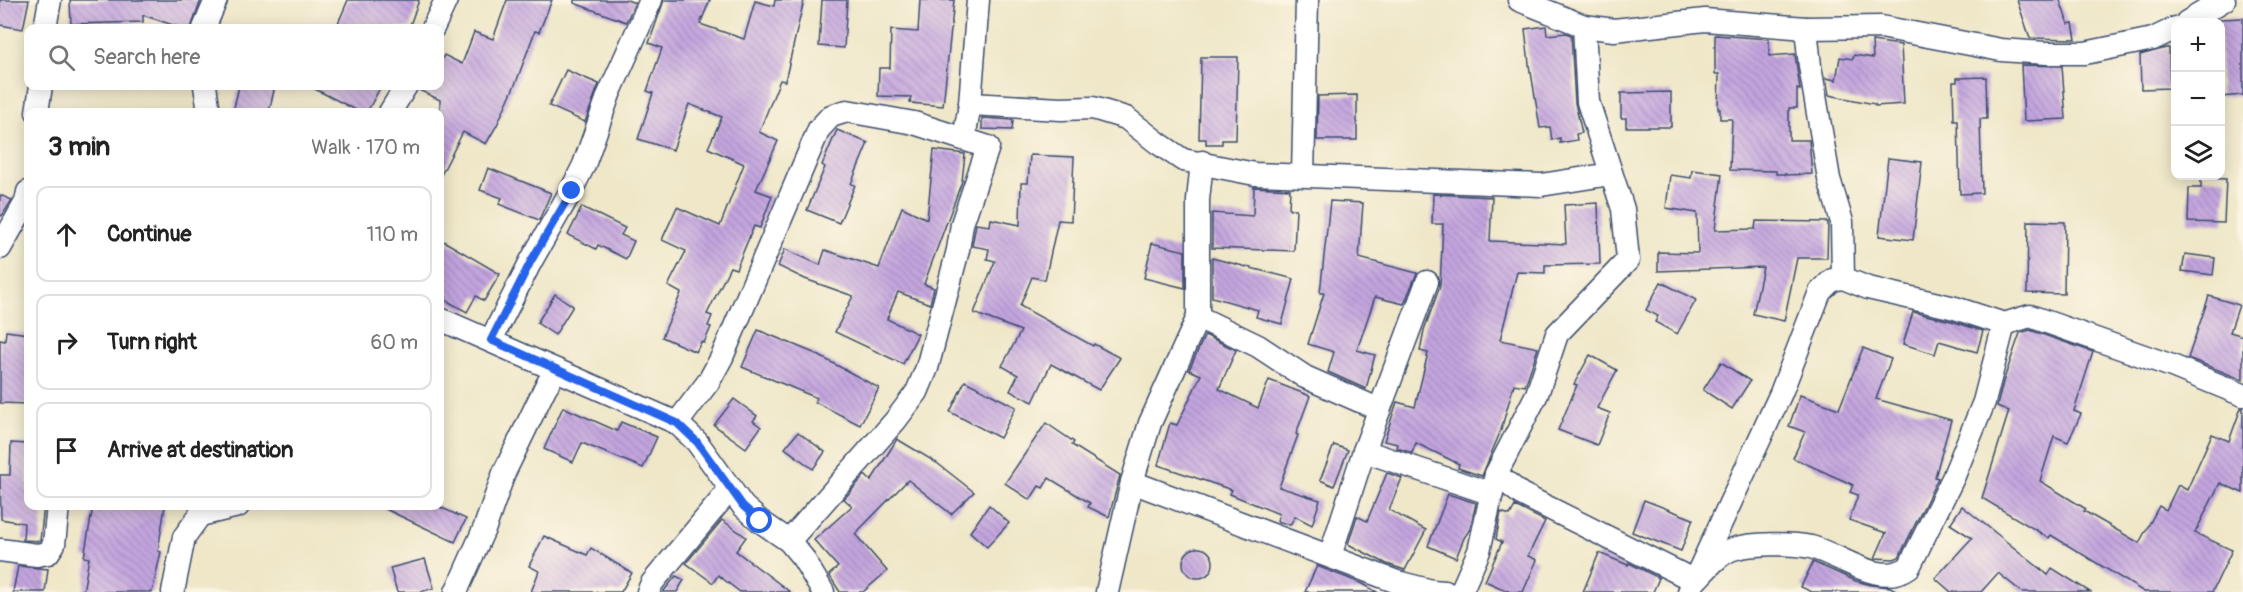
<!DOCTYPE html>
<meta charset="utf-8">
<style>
body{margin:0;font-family:Pangolin,sans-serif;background:#f6f6f6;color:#222}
.controls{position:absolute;right:18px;top:18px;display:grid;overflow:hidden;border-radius:12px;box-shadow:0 3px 15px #0003}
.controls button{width:54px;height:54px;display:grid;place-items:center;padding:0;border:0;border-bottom:2px solid #e0e0e0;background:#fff;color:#222;font:30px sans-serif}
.stop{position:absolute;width:18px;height:18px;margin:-14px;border:4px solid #2563eb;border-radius:50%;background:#fff}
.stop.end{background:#2563eb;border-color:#fff;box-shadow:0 2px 6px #0008}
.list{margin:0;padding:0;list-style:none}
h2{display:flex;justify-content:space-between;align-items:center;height:78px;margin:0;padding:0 24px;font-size:26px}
h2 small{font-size:20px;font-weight:400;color:#767676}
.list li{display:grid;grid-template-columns:39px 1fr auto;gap:18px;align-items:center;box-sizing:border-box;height:96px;margin:0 12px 12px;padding:0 12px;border:2px solid #e0e0e0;border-radius:12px}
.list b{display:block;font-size:22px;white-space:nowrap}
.list em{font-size:20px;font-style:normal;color:#767676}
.icon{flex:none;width:33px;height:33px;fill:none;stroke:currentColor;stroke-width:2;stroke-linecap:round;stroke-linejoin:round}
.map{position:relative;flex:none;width:2243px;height:592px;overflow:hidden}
.search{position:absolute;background:#fff;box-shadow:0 3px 15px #0003;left:24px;top:24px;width:420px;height:66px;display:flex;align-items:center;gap:15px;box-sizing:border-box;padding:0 21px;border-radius:12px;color:#767676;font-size:22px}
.panel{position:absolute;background:#fff;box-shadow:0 3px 15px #0003;left:24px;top:108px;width:420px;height:402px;border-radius:12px}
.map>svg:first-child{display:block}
.building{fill:url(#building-back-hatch)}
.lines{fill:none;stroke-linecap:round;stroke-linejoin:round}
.minor-casing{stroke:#3b4b6e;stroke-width:25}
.minor{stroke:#fff;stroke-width:22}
.route{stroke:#2563eb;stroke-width:8}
</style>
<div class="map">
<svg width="2243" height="592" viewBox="0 0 2243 592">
<defs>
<pattern id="building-back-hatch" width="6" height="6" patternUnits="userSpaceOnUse" patternTransform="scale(1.5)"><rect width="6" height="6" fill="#c4a5df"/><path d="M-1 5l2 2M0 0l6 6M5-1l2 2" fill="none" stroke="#9e87b8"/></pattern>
</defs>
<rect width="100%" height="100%" fill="#fcf5e5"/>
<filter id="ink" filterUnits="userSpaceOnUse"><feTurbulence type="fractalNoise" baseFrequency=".0167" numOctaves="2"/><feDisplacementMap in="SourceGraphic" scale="12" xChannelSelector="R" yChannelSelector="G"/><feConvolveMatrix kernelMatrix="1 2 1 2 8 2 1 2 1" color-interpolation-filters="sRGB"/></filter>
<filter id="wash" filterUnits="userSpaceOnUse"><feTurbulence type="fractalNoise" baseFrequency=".008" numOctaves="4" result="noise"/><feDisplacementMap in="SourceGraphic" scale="24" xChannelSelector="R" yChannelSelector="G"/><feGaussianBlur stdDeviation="1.35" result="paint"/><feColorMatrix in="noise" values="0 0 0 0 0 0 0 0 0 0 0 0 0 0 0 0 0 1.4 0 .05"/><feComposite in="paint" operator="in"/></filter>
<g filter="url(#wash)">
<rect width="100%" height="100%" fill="#efe7c8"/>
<g id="blocks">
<g class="building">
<polygon points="0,0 29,0 23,29 0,25"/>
<polygon points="70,0 201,0 191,28 182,28 143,15 143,22 71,24"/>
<polygon points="348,0 419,0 409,28 336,28"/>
<polygon points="507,0 552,0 539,32 535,31 517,80 497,125 486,144 463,132 440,177 440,100 419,90 419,86 440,86 440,64 444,55 462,64 474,32 493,39"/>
<polygon points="574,0 627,0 635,3 626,22 574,3"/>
<polygon points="664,0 710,0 700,24 744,39 755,1 774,6 775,0 804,0 785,81 780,80 759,132 778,141 756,190 772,196 760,228 754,226 736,269 730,267 707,314 712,316 708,326 711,327 704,343 701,342 696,352 662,337 681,293 668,286 686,251 662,240 677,207 720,226 744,164 708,148 722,117 689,104 673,150 638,139 653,93 647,91 662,48 649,43"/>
<polygon points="822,0 847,0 844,48 819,46"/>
<polygon points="920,0 954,0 943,106 910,103 911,97 878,96 879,68 890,68 891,30 918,32"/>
<polygon points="2017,0 2060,0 2068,24 2073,23 2076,39 2030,38"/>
<polygon points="2243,18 2243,95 2220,97 2220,19"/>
<polygon points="1546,26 1547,35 1566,33 1571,35 1575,103 1582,133 1576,134 1577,140 1560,143 1560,138 1552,140 1550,127 1540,128 1531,72 1530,72 1525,29"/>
<polygon points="1715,35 1769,39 1769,56 1795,54 1800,90 1797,89 1797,108 1789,108 1789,140 1809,140 1812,174 1786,175 1786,174 1776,174 1776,171 1730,170 1732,119 1720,119 1720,109 1718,109 1719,74 1715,74"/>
<polygon points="1872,41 1901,45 1904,104 1875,106 1875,104 1829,95 1826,78 1836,80 1840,57 1853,59 1854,55 1873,58"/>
<polygon points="2166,48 2169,48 2170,88 2141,89 2140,55"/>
<polygon points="1201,57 1238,57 1236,140 1222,140 1222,144 1206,144 1206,139 1199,139"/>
<polygon points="2021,65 2062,66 2066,119 2024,121"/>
<polygon points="566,70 599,84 585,122 549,106"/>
<polygon points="1986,77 1987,119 1980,119 1982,193 1960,194 1958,120 1954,120 1953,82 1957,82 1957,78"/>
<polygon points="239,86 275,86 269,112 233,112"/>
<polygon points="309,86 381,86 367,112 360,112"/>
<polygon points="1671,92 1671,127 1626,127 1626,118 1621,118 1621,93"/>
<polygon points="1357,95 1357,140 1317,140 1318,96"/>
<polygon points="982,118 1013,120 1012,130 982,129"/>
<polygon points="837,130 868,143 851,184 855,185 839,223 807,210 825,167 822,165"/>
<polygon points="934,150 965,154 962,181 924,284 934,288 930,304 898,292 887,319 918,334 903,364 835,332 853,296 805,279 778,266 785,249 820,265 825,250 879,268 902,207 927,219"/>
<polygon points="1030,155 1074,157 1071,221 1058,220 1045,280 1032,277 1020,306 1093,346 1094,344 1120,358 1099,390 1051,364 1033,402 1010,391 1018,375 1002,366 1021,331 974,313 995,261 987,259 989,249 972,246 976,224 990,226 991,219 1020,225 1021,183 1028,183"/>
<polygon points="1888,158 1922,162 1913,240 1879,236"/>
<polygon points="488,168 551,193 539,220 499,204 502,198 480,190"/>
<polygon points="1692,170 1722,174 1715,230 1755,229 1756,221 1828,222 1827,258 1797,258 1784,321 1753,314 1763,267 1658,271 1658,252 1698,253 1697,213 1666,208 1670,175 1691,178"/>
<polygon points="2201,178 2226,179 2224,223 2188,222 2189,188 2201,188"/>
<polygon points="1254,187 1290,189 1289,209 1296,209 1294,251 1212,248 1212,213 1253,216"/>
<polygon points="1433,194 1492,197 1490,241 1566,244 1564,205 1598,203 1600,264 1545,265 1545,273 1517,272 1500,340 1538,348 1525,386 1514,384 1501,430 1482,476 1458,468 1459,464 1416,443 1412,453 1397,448 1398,444 1384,441 1397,402 1415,407 1428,353 1420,351 1424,330 1440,286 1443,224 1432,224"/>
<polygon points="0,195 12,200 2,216 0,215"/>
<polygon points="1330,201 1363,203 1359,258 1417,273 1404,304 1375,297 1357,350 1375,355 1366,389 1328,372 1334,352 1308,344 1324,293 1320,293"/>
<polygon points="582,207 625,228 621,235 634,241 626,259 598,245 596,249 568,235"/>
<polygon points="2028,221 2065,222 2064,294 2027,293"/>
<polygon points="440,239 500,274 484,301 476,296 467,312 440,297"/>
<polygon points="1152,243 1185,251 1185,288 1144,278"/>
<polygon points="2185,254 2215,258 2213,275 2182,271"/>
<polygon points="1212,258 1294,279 1282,324 1256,317 1258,310 1212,297"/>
<polygon points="1661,282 1696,300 1677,334 1655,322 1658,316 1646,310"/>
<polygon points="555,294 573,306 555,335 537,323"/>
<polygon points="2209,296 2239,305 2230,332 2243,336 2243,380 2188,358"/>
<polygon points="1913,312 1951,321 1983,331 1977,352 1939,341 1935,354 1903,344"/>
<polygon points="758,330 814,353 879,388 860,425 815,402 817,398 742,367"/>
<polygon points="2030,330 2093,352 2074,411 2081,414 2068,442 2054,436 2040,481 2086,509 2084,511 2139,543 2159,506 2166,510 2178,485 2187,490 2212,434 2229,441 2241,408 2243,408 2243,493 2220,483 2195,533 2232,550 2212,592 2144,592 2051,535 2049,538 1982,498 2009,411 1997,406 2003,382 2020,333"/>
<polygon points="6,331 28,334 28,404 0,403 0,340 5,341"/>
<polygon points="1205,335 1236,350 1219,389 1258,408 1269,380 1310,396 1296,434 1298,435 1279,487 1320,500 1312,525 1295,516 1290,525 1277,521 1279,514 1230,494 1232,490 1158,465 1170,423 1177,425 1201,375 1189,370"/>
<polygon points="1863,348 1891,359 1876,399 1951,420 1935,477 1938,478 1899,557 1894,559 1875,558 1886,533 1849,520 1858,495 1850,492 1853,485 1793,458 1805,432 1789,426 1800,395 1839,409"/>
<polygon points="1590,355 1617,370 1597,408 1610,413 1597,445 1558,430 1577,385 1574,384"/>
<polygon points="1721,362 1750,381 1732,409 1703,390"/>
<polygon points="965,381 1016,407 1000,438 950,412"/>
<polygon points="734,399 757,416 753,421 761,427 746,448 714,425"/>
<polygon points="563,407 617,431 621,422 657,437 643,468 582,443 573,462 544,449"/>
<polygon points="1046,423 1074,442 1072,445 1120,475 1109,517 1088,507 1090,503 1049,478 1043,488 1039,486 1030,500 1005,483"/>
<polygon points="798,432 825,452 813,469 785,448"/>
<polygon points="897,439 937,463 974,492 951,514 908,480 855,534 887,571 863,592 840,592 829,575 838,567 814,540 852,506 844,499 865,475 871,481"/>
<polygon points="11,443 28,444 28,506 44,506 40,541 23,540 24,523 1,519 0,475 10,475"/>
<polygon points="1334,445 1348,450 1334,486 1320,480"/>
<polygon points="1387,473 1402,478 1389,510 1426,530 1405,570 1387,564 1348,544 1357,516 1367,521"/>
<polygon points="1448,494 1476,503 1470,529 1464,538 1456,558 1428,546"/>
<polygon points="1644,500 1693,519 1681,551 1632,532"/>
<polygon points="989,505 1009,523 987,547 970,532"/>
<polygon points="93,506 165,506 158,551 161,552 152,592 83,592 89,558 84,557"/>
<polygon points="379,506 438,506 466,519 455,542"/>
<polygon points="1515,506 1545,521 1528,556 1537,560 1523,592 1510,592 1485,581 1502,542 1496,539 1501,512 1510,515"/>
<polygon points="1962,506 2048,575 2052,568 2090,592 2022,592 1998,573 1981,592 1951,592 1935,578 1972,538 1950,524"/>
<polygon points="722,520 746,537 736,551 790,592 740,592 718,575 713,583 686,563"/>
<polygon points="544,536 587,555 591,548 632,573 621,592 531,592 539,571 529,566"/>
<circle cx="1198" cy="563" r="15"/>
<polygon points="1599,553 1628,565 1629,563 1659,578 1653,592 1583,592"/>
<polygon points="425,559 434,588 420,592 397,592 390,568"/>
<polygon points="1813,562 1856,581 1871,585 1890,587 1900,592 1812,592 1801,587"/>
<polygon points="18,566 48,569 45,592 13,592"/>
<polygon points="1317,566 1363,584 1377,592 1305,592"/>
<polygon points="676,576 684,580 677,592 663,592"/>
</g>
</g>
</g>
<g filter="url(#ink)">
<use href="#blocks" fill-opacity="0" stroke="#3b4b6e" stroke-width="1.5"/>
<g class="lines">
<defs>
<g id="minor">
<polyline points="1519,0 1584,26 1614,30 1705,20 1806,28 1881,27 2001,50 2046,53 2085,53 2153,39 2176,28"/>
<polyline points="2187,22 2224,0"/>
<polyline points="45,28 50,0"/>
<polyline points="204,28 216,0"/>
<polyline points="433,28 446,0"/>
<polyline points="1806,28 1810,66 1829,179 1842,222 1843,278"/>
<polyline points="205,86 209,112"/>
<polyline points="970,104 1061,109 1093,108 1126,118 1158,143 1183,160 1255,174 1541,185 1611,174"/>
<polyline points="37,112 41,86"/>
<polyline points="390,112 406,86"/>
<polyline points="964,139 970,104 978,0"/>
<polyline points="1303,175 1307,0"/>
<polyline points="0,248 26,202 28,192"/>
<polyline points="1427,282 1364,451 1492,494"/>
<polyline points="1198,317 1258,346 1305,377 1378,409"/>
<polyline points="440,319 677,423 697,442 743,506 760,521 789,541 803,558 823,592"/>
<polyline points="491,340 531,261 571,191 584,165 609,94 651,0"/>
<polyline points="677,423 709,381 722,357 819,129 831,116 847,111 914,123 988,147 962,224 958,250 927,368 917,392 895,421 789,541"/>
<path d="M1496,474L1521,494L1695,581C1706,570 1718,554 1733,549C1751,543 1793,543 1811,547C1841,555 1880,588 1909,567L1953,478L1984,402L2004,324"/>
<polyline points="1132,482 1397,582 1432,591 1445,592"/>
<polyline points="200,515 238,506"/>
<polyline points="0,550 37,555 48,553 54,544 58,506"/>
<polyline points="1330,556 1364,451"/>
<polyline points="173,592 184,537 200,515 202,506"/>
<polyline points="456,592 485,527 504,473 545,388 556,370"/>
<polyline points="648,592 652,583 731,488"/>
<polyline points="1107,592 1132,482 1150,423 1198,317 1198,200 1202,162"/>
<polyline points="1461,592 1479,551 1496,474 1537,394 1557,334 1628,260 1623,209 1588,102 1584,26"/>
<polyline points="1689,592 1781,393 1820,292 1832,280 1843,278 1868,288 1955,308 2004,324 2030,316 2172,366 2243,395"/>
</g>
</defs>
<use href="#minor" class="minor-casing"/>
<use href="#minor" class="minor"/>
</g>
</g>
<g class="lines" filter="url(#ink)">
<polyline class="route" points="572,191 531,261 491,340 677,423 697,442 743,506 760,521"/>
</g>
</svg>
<div class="controls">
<button>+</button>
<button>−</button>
<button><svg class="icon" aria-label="layers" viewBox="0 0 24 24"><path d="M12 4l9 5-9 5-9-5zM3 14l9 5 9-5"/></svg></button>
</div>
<div class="stop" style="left:760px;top:521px"></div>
<div class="stop end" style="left:572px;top:191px"></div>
<div class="search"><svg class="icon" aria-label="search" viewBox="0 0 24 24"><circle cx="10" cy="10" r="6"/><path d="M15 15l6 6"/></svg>Search here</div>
<section class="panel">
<h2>3 min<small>Walk · 170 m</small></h2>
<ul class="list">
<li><svg class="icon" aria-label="ahead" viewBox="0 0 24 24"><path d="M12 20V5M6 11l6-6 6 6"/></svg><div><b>Continue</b></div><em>110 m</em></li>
<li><svg class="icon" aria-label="right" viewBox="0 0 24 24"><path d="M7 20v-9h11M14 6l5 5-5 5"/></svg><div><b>Turn right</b></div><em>60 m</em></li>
<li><svg class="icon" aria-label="arrive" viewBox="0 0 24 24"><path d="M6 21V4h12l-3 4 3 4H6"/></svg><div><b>Arrive at destination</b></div></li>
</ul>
</section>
</div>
